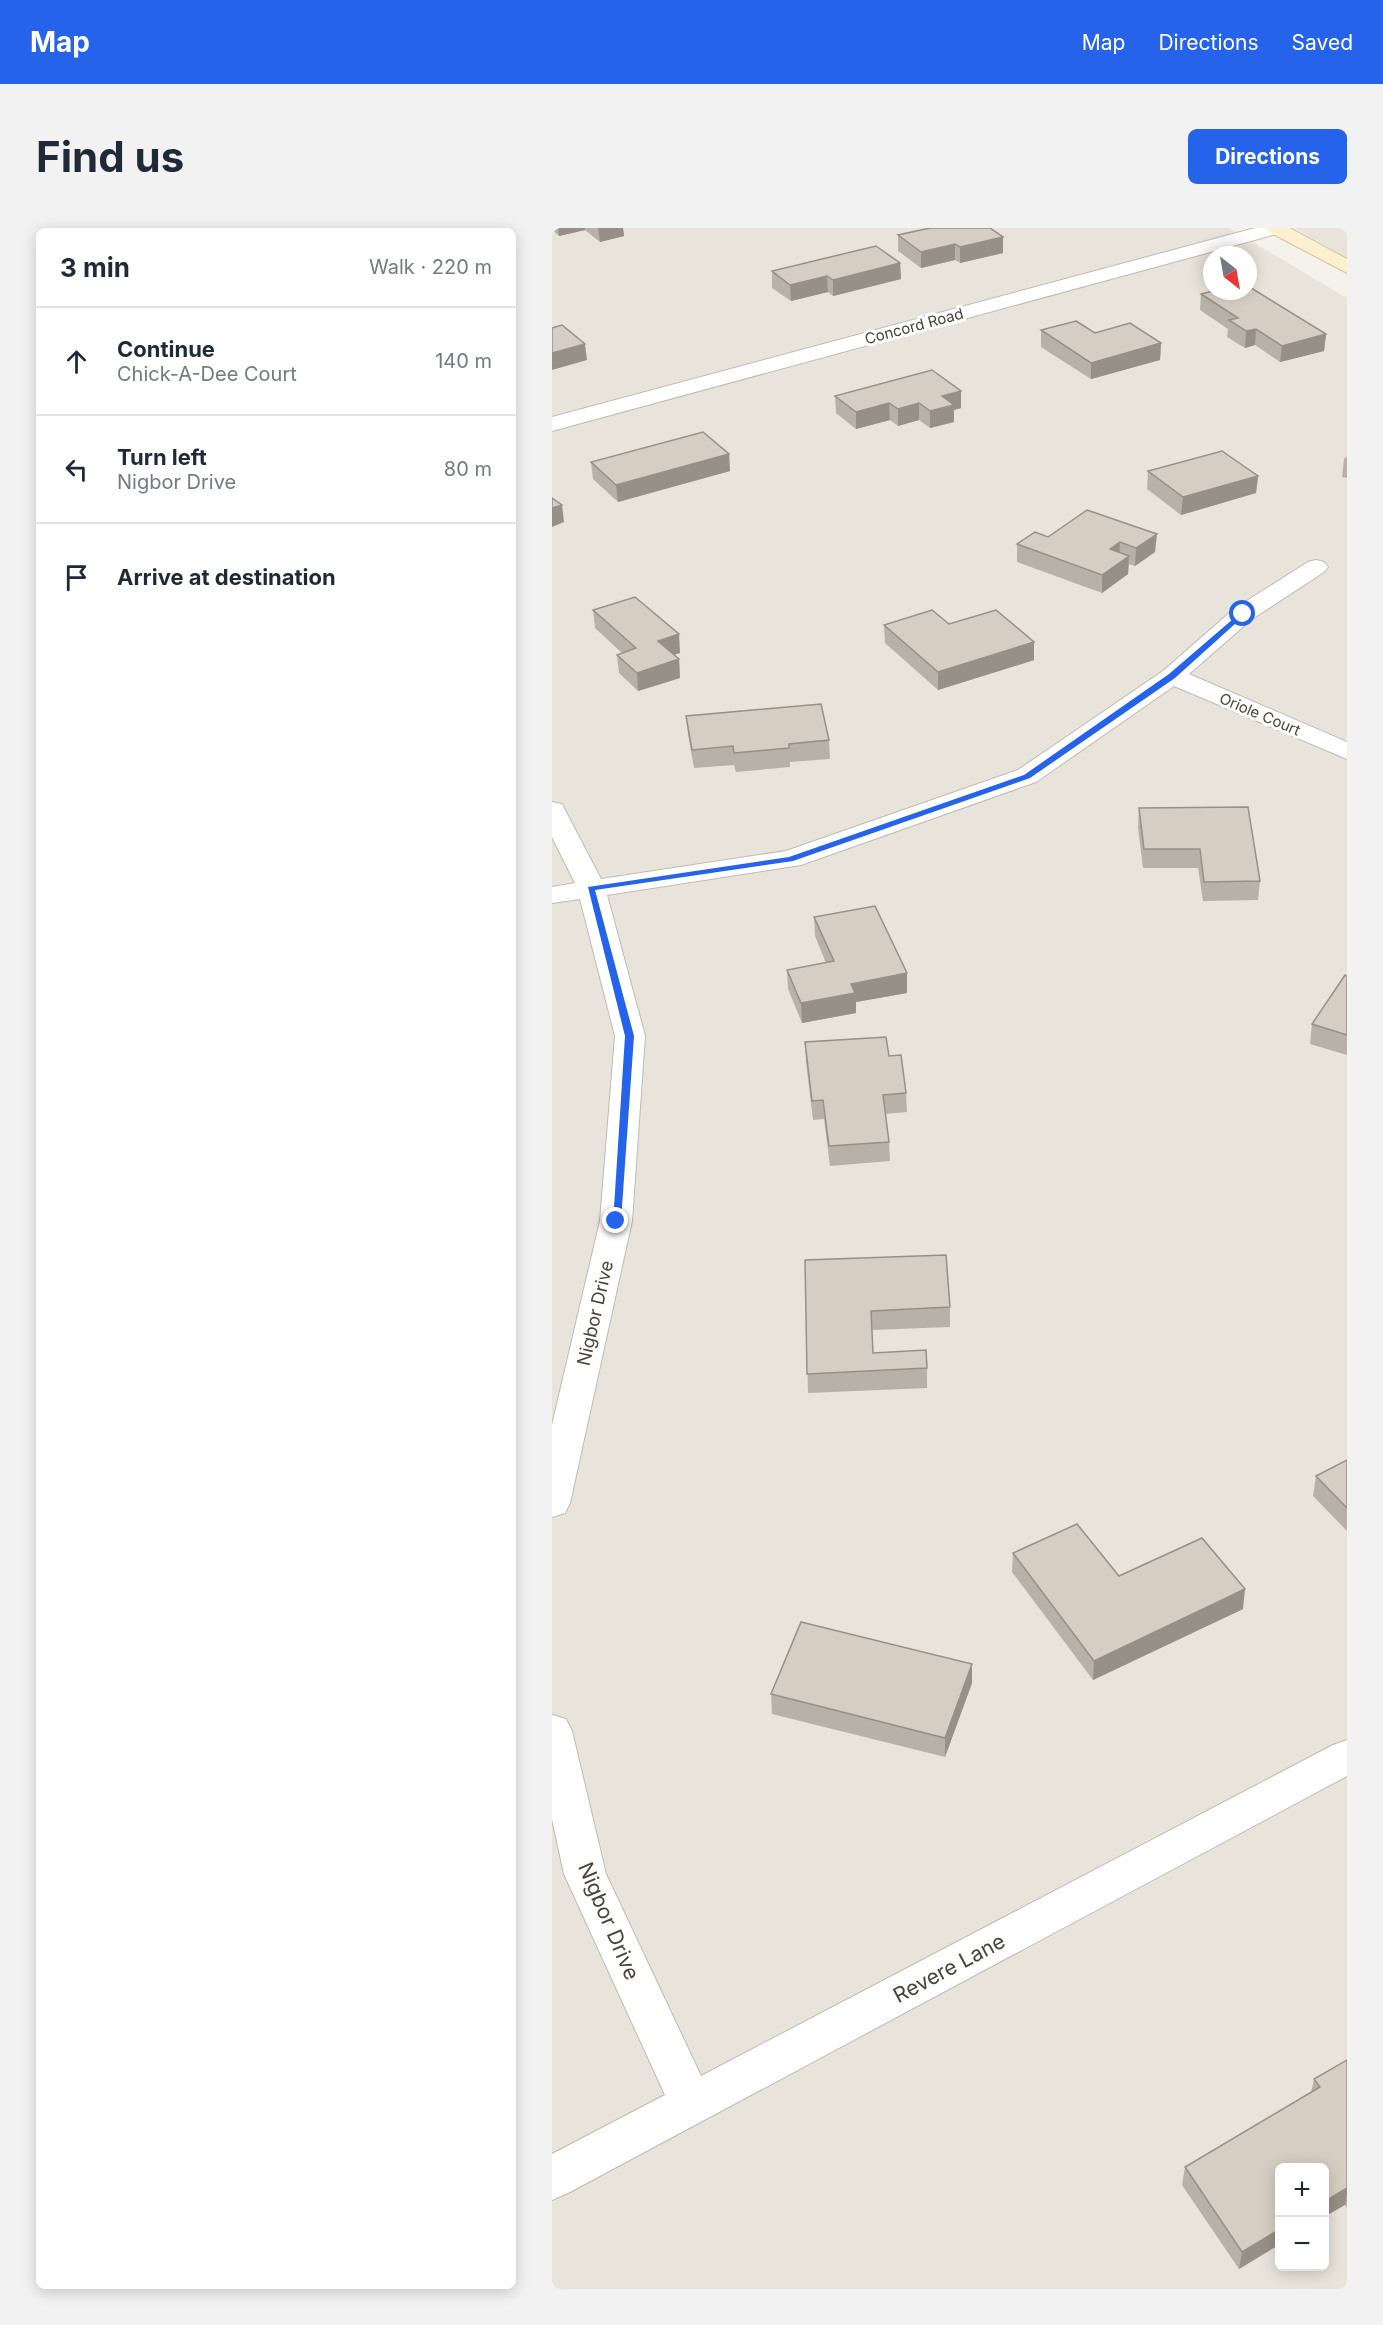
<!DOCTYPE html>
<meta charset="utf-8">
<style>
body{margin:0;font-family:Inter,sans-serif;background:#f2f2f3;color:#1f2937}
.controls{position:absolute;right:18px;bottom:18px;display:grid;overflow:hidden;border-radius:9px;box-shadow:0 3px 15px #0003}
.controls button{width:54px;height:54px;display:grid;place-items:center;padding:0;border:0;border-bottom:2px solid #e0e1e3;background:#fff;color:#1f2937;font:30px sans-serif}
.compass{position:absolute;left:651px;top:18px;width:54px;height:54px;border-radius:50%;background:#fff;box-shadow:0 3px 15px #0003;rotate:149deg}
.stop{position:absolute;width:18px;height:18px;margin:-14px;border:4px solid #2563eb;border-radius:50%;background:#fff}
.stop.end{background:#2563eb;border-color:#fff;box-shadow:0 2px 6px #0008}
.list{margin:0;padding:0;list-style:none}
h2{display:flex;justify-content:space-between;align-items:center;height:78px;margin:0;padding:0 24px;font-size:26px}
h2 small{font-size:20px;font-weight:400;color:#747a83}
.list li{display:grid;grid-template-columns:39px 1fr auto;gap:18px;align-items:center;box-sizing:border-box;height:108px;padding:0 24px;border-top:2px solid #e0e1e3}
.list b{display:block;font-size:22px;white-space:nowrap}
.list p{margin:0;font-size:20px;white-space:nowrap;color:#747a83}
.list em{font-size:20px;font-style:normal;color:#747a83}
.icon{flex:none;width:33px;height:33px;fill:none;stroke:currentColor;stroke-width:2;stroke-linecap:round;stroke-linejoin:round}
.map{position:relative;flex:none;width:795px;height:2061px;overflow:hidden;border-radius:9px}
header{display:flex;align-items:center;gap:36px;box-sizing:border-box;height:84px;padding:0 30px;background:#2563eb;color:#fff}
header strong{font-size:28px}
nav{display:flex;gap:33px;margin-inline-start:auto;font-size:21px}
.intro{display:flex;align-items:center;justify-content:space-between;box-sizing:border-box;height:144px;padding:0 36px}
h1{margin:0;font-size:42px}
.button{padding:15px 27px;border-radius:9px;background:#2563eb;color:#fff;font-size:21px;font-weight:700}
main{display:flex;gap:36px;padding:0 36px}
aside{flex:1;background:#fff;border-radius:9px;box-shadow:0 3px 15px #0003}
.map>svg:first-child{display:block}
.residential{fill:#e9e4db;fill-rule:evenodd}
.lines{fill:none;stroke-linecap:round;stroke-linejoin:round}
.street-casing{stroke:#c0baaf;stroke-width:2}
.secondary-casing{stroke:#d2c39f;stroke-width:2}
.street{fill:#fff;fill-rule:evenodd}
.secondary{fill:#fcf0d0;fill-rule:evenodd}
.wall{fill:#b8b1a7}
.shaded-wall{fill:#969088}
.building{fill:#d6cec2;stroke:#969088;stroke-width:1.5}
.route{fill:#2563eb}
.labels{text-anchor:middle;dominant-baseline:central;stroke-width:6;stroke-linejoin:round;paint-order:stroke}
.far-street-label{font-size:15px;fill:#49433a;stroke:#fff}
.street-label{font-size:18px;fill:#49433a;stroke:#fff}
.near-street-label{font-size:21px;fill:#49433a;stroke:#fff}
</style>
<header>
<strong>Map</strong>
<nav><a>Map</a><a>Directions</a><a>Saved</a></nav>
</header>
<div class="intro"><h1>Find us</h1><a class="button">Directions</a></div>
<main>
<aside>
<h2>3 min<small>Walk · 220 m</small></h2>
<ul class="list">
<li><svg class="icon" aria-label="ahead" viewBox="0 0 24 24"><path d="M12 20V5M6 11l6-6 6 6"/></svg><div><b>Continue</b><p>Chick-A-Dee Court</p></div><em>140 m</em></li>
<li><svg class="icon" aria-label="left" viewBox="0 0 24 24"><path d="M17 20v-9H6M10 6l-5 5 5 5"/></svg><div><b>Turn left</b><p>Nigbor Drive</p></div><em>80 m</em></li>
<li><svg class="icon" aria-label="arrive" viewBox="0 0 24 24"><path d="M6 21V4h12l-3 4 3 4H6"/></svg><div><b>Arrive at destination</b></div></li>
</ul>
</aside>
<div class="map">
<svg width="795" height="2061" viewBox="0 0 795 2061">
<rect width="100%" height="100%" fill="#f5f2ec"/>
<g class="residential">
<path d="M0,0H677L795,70V2061H0ZM660,27H696V63H660ZM728,1940H772V2038H728Z"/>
<polygon points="742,0 795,0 795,30"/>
</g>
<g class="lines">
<defs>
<g id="street">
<polygon points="703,0 735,0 732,4 0,203 0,189"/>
<polygon points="764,332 772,334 776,339 772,344 700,391 637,446 795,514 795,531 622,458 484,554 249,637 55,667 93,808 80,993 18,1275 13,1285 0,1289 0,1197 48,993 63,808 28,671 0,675 0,659 23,655 0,609 0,574 10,576 13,582 49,651 234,623 466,542 611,443 682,381 756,334"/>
<polygon points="0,1487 14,1491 20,1503 54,1646 149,1848 781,1517 795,1512 795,1548 16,1965 0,1972 0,1926 113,1867 12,1646 0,1591"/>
</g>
<polygon id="secondary" points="714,0 738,0 795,31 795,45 717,4"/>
</defs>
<use href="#street" class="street-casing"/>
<use href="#secondary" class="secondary-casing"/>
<use href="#street" class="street"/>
<use href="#secondary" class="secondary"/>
</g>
<g class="wall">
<polygon points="0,0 72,0 71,0 72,8 48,14 33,2 7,8 0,2"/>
<polygon points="378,0 451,25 408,35 403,32 369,40 346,23 346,7"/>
<polygon points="348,35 349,51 281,68 276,64 239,73 220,60 220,43"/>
<polygon points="649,66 774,106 772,123 728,134 703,117 693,120 675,109 676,101 648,82"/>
<polygon points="489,102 543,105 609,115 608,132 539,151 489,119"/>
<polygon points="283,168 409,180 402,182 402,194 378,200 367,192 346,198 338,192 304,201 284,185"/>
<polygon points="177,226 178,243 66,274 41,251 39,234"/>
<polygon points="795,228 795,250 790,249 792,231"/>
<polygon points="596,243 706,248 704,265 629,287 595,261"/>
<polygon points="535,282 603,324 583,338 577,336 576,346 550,365 465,334 465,316 496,309"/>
<polygon points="41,382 128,425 121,427 127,431 128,450 86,463 67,445 65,427 70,425 43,400"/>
<polygon points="332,397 482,414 482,432 386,462 333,415"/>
<polygon points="134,488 277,512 278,531 238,534 238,539 184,544 182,537 142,540 136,506"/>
<polygon points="587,580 708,653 706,672 651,673 646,640 591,640 586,599"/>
<polygon points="262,689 355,765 304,774 304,785 250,795 236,761 235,742 274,735 263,708"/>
<polygon points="795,748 795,827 758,816 760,796"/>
<polygon points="253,814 337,828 354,865 355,884 333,886 337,914 338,933 278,938 272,891 261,892 254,834"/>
<polygon points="253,1032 398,1079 398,1099 320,1102 321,1125 375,1140 375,1160 256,1165"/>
<polygon points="795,1232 795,1303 761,1268 764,1248"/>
<polygon points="461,1325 567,1348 691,1381 541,1452 460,1344"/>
<polygon points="420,1455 393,1529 220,1486 219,1466"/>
<polygon points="795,1832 795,1980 793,1977 728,1940 728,2016 687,2041 630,1957 633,1939 759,1865 762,1851"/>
</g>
<g class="shaded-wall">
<polygon points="6,0 33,0 33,2 7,8"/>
<polygon points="46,0 72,0 71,0 72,8 48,14"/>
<polygon points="451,9 451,25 408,35 408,19"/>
<polygon points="403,16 403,32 369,40 369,24"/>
<polygon points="348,35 349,51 281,68 281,52"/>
<polygon points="275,48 276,64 239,73 238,57"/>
<polygon points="704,101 703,117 693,120 694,103"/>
<polygon points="774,106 772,123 728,134 730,118"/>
<polygon points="609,115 608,132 539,151 539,135"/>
<polygon points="33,116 35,132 0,142 0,125"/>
<polygon points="409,163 409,180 402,182 402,194 378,200 378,183 390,168"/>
<polygon points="337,175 338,192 304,201 304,184"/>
<polygon points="367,175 367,192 346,198 346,181"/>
<polygon points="177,226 178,243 66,274 64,257"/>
<polygon points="706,248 704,265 629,287 631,269"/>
<polygon points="10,277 12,294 0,299 0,280"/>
<polygon points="605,306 603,324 583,338 584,320"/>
<polygon points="568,314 567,332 558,321"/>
<polygon points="577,328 576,346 550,365 550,347"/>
<polygon points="127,406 128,425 108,431 106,413"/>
<polygon points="482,414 482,432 386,462 386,444"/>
<polygon points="127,431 128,450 86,463 85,445"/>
<polygon points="355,745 355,765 304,774 304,785 250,795 249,775 299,756"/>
<polygon points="693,1361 691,1381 541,1452 542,1433"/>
<polygon points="420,1436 420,1455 393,1529 393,1510"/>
<polygon points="795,1960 795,1967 793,1977 772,1989 772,1974"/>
<polygon points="728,2001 728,2016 687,2041 690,2024"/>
</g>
<g class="building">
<polygon points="378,0 438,0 451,9 408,19 403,16 369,24 346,7"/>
<polygon points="324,18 348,35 281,52 275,48 238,57 220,43"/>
<polygon points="696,58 774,106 730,118 704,101 694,103 677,92 686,90 649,66 661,63 696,63"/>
<polygon points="524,93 543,105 578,95 609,115 539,135 489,102"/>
<polygon points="10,97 33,116 0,125 0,100"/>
<polygon points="380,142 409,163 390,168 402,177 378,183 367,175 346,181 337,175 304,184 283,168"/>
<polygon points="151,204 177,226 64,257 39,234"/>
<polygon points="670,223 706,248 631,269 596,243"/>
<polygon points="0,270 10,277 0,280"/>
<polygon points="535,282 605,306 584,320 568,314 558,321 577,328 550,347 465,316 483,304 496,309"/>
<polygon points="83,369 127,406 106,413 127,431 85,445 65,427 84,420 41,382"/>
<polygon points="380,382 397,396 444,382 482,414 386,444 332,397"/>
<polygon points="269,476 277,512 237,516 237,520 182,525 181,518 140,522 134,488"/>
<polygon points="696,579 708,653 652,654 648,621 592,621 587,580"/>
<polygon points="323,678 355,745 299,756 303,765 249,775 235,742 282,733 262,689"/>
<polygon points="793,747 795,748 795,807 760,796"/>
<polygon points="334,809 337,828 349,827 354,865 331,867 337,914 277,918 271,872 260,873 253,814"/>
<polygon points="394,1027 398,1079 319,1083 321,1125 374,1122 375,1140 255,1146 253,1032"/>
<polygon points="795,1232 795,1280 764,1248"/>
<polygon points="525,1296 567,1348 650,1310 693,1361 542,1433 461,1325"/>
<polygon points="249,1394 420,1436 393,1510 219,1466"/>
<polygon points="795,1832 795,1960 772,1974 772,1940 728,1940 728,2001 690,2024 633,1939 768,1859 762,1851"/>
</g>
<polygon class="route" points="688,385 694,386 623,450 478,550 241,633 43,662 82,808 69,993 68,995 61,995 73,808 36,659 237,629 472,547 617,446"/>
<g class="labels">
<g class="far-street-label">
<text transform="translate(362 98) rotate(-15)">Concord Road</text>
<text transform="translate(708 486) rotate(23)">Oriole Court</text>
</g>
<g class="street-label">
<text transform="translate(43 1085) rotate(-77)">Nigbor Drive</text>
</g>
<g class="near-street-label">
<text transform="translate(57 1693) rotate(67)">Nigbor Drive</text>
<text transform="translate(397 1740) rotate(-28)">Revere Lane</text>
</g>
</g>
</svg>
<div class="controls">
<button>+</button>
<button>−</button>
</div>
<svg class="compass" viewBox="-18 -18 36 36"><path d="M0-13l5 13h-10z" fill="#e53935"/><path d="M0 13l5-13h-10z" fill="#747a83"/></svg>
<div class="stop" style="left:691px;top:386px"></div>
<div class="stop end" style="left:64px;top:993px"></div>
</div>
</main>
